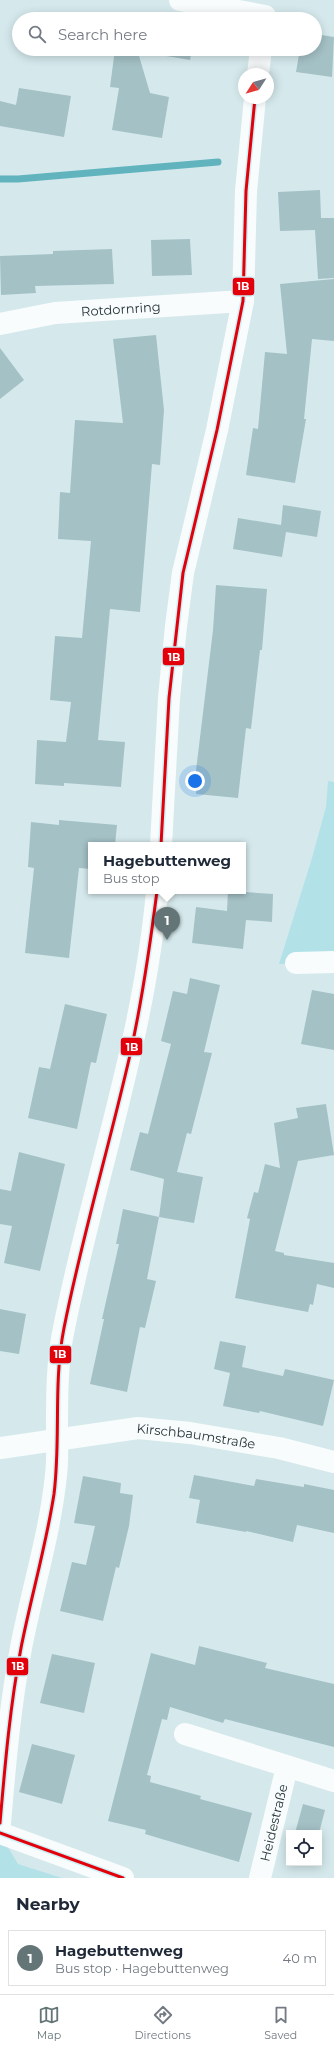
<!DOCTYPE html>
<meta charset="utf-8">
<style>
body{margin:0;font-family:Montserrat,sans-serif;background:#f6f6f7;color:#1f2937}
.controls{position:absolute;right:12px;bottom:12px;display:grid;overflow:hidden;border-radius:0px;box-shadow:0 2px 10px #0003}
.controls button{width:36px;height:36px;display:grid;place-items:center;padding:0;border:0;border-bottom:1px solid #e0e1e3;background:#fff;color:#1f2937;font:20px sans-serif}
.compass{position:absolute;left:238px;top:68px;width:36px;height:36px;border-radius:50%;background:#fff;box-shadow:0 2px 10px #0003;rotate:234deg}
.you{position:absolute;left:195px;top:781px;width:14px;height:14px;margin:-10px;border:3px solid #fff;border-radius:50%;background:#1a73e8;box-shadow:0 0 0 6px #1a73e833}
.badge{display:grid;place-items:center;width:26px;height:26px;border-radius:50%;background:#647577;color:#fff;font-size:13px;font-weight:700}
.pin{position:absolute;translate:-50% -33px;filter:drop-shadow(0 1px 2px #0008)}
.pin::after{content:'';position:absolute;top:21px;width:14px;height:12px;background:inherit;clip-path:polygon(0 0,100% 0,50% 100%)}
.popup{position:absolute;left:88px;top:842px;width:158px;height:52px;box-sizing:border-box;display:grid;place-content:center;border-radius:0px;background:#fff;filter:drop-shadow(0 1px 3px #0005);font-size:13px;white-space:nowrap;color:#747a83}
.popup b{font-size:15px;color:#1f2937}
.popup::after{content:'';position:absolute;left:50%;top:100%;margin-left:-8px;border:8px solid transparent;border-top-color:#fff}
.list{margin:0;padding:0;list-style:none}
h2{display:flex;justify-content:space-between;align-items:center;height:52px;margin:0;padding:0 16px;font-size:17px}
h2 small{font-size:13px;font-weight:400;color:#747a83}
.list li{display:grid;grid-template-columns:26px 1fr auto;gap:12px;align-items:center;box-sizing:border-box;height:56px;margin:0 8px 8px;padding:0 8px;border:1px solid #e0e1e3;border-radius:0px}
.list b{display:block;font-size:15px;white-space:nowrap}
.list p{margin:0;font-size:13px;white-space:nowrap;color:#747a83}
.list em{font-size:13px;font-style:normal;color:#747a83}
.icon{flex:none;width:22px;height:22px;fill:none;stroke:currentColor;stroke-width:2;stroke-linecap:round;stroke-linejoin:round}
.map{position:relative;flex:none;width:334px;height:1878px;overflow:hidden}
.search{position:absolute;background:#fff;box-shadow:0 2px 10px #0003;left:12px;right:12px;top:12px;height:44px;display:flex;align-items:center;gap:10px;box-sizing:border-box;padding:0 14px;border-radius:22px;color:#747a83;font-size:15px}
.sheet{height:116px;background:#fff}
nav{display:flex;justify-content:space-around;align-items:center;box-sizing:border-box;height:56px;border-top:1px solid #e0e1e3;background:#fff;font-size:11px;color:#747a83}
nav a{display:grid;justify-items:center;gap:2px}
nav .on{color:#647577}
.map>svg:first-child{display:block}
.green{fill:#b2e1e8}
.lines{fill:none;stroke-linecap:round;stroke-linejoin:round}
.stream{stroke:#61b4be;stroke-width:7}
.building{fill:#a4c1c6}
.minor{stroke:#f9fcfc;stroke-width:22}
.bus-1-casing{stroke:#cbf0f6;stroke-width:6}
.bus-1{stroke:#e3000b;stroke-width:3}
.labels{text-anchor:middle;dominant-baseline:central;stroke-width:4;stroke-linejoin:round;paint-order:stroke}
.street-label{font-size:13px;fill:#273638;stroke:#cbf0f6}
.line-badge{stroke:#cbf0f6;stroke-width:1.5}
.badge-label{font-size:11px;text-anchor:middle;font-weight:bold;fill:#fff}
</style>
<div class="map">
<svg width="334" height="1878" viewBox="0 0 334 1878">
<rect width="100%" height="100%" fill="#d5e9ec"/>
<g class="green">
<polygon points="328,781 334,782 334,962 279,964 312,858 326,807"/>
<polygon points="0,1834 18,1864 62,1878 0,1878"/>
</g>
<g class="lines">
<polyline class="stream" points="0,179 18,179 218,162"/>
</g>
<g class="building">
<polygon points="315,34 334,37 332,77 296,72 300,49 315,49"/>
<polygon points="115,49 137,49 150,93 169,97 162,138 112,130 119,88 110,87"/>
<polygon points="143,49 192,49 190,60 143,52"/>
<polygon points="19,88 71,96 64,137 0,126 0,101 16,105"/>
<polygon points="320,190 321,218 334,218 334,278 318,279 315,230 280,231 278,192"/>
<polygon points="190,239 192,275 152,276 151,240"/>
<polygon points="112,249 114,284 35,286 36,293 1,295 0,256 53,254 53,251"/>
<polygon points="334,279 334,341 312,339 304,419 306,419 295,483 246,475 253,428 258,429 265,352 287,354 280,284"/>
<polygon points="156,335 164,410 160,465 152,464 140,612 110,609 98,740 125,742 121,787 64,783 64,786 35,784 37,740 66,742 71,702 50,700 55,636 82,638 91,541 58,539 60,492 70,493 75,420 123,423 113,339"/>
<polygon points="0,348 24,380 0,399"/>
<polygon points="283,505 321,511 317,537 286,532 282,557 233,549 238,518 281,525"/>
<polygon points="216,585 267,589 262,650 260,650 251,729 246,728 238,798 196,794 197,787 194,787 213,630"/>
<polygon points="59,820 117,825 115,845 91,845 91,869 79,868 69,958 25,953 34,868 28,867 31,822 59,825"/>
<polygon points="228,891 273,894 272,922 246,920 243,949 192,943 196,907 227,911"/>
<polygon points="190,978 220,985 204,1052 212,1053 191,1134 187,1133 177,1172 203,1177 194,1223 159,1217 164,1179 130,1170 140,1132 148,1134 171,1044 161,1041 173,991 187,994"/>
<polygon points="312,990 334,994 334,1050 301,1044"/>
<polygon points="65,1004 107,1014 96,1063 91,1062 77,1129 28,1118 39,1067 50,1069"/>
<polygon points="326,1104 334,1155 298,1161 275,1251 284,1253 284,1255 334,1263 334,1288 317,1284 313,1305 310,1304 308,1312 235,1298 250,1219 247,1218 254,1192 258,1193 265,1164 280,1168 274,1123 298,1118 296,1108"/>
<polygon points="19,1152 65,1164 40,1271 4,1263 12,1226 0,1224 0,1189 11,1191"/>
<polygon points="123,1209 159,1217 147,1279 156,1281 145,1328 140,1327 127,1392 90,1384 104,1319 102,1319 119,1244 116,1244"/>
<polygon points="0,1309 26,1314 19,1354 0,1351"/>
<polygon points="220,1341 246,1346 242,1367 283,1376 285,1369 334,1380 323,1426 260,1411 259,1413 223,1406 230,1373 214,1369"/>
<polygon points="194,1475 254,1486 256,1479 304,1487 304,1484 334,1490 334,1533 297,1525 293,1542 246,1531 246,1532 196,1523 200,1500 189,1498"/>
<polygon points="83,1476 121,1483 120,1493 133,1495 129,1526 119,1568 116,1567 103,1621 60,1611 72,1562 86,1565 95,1526 74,1523"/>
<polygon points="199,1646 267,1663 265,1668 334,1684 334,1747 225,1719 223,1723 170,1707 167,1720 162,1719 147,1775 151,1776 150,1782 201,1796 200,1799 252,1813 239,1862 145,1834 146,1830 108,1821 151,1653 195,1665"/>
<polygon points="52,1654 95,1663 84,1713 40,1703"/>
<polygon points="32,1744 75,1755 62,1804 19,1792"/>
<polygon points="303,1804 325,1810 319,1833 295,1833"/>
</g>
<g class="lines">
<g class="minor">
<polyline points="180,0 265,16"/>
<polyline points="258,74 261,49"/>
<path id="s1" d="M0,324L55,313L243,301"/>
<polyline points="161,845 169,698 176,626 183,573 217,430 243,301 246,191 255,98"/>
<polyline points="296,963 334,962"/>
<path id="s2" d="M0,1448L138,1428L190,1433L279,1448L334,1462"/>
<polyline points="185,1734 334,1781"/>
<path d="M0,1823C5,1764 10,1706 21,1648C32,1590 50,1534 56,1475C58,1460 57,1443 57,1428C57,1395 57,1360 64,1328C93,1182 144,1040 157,891"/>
<polyline points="0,1833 123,1878"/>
<path id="s3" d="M260,1878L287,1767"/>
</g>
<defs>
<g id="bus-1">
<polyline points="161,845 169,698 183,573 217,430 243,301 246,191 255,98"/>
<path d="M0,1823C5,1765 10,1706 21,1648C31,1597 46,1546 54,1494C61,1439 53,1383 64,1328C82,1237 109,1147 130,1055C142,1001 150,946 157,891"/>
<polyline points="0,1833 123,1878"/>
</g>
</defs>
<use href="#bus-1" class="bus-1-casing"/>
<use href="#bus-1" class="bus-1"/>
</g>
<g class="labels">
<g class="street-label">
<text stroke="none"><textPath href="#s1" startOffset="122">Rotdornring</textPath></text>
<text stroke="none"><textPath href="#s2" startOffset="198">Kirschbaumstraße</textPath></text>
<text stroke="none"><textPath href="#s3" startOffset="57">Heidestraße</textPath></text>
</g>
</g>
<g class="line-badge">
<rect x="232" y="277" width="23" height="19" rx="4" fill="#e3000b"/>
<rect x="162" y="647" width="23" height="19" rx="4" fill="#e3000b"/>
<rect x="120" y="1037" width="23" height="19" rx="4" fill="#e3000b"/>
<rect x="49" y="1345" width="23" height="19" rx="4" fill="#e3000b"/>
<rect x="6" y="1657" width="23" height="19" rx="4" fill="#e3000b"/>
</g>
<g class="badge-label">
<text x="243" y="290">1B</text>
<text x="174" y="661">1B</text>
<text x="132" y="1051">1B</text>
<text x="60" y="1358">1B</text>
<text x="18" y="1670">1B</text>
</g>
</svg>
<div class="controls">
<button><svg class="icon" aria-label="locate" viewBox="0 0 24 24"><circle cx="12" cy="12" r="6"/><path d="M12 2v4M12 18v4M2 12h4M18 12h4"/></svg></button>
</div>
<svg class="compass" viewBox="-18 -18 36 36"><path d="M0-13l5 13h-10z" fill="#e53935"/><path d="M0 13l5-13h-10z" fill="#747a83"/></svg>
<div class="you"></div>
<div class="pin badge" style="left:167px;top:940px">1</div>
<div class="popup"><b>Hagebuttenweg</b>Bus stop</div>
<div class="search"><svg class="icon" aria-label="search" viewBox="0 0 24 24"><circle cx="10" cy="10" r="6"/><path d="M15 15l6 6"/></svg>Search here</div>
</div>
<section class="sheet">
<h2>Nearby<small></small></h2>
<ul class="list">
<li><span class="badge">1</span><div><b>Hagebuttenweg</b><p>Bus stop · Hagebuttenweg</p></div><em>40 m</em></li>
</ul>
</section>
<nav>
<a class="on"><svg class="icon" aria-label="map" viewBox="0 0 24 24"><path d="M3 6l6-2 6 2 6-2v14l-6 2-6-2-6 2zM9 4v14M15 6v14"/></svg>Map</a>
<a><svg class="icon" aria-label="directions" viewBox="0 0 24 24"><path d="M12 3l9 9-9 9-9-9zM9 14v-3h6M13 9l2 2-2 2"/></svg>Directions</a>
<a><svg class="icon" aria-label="saved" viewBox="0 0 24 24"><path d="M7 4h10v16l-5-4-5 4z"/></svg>Saved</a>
</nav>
